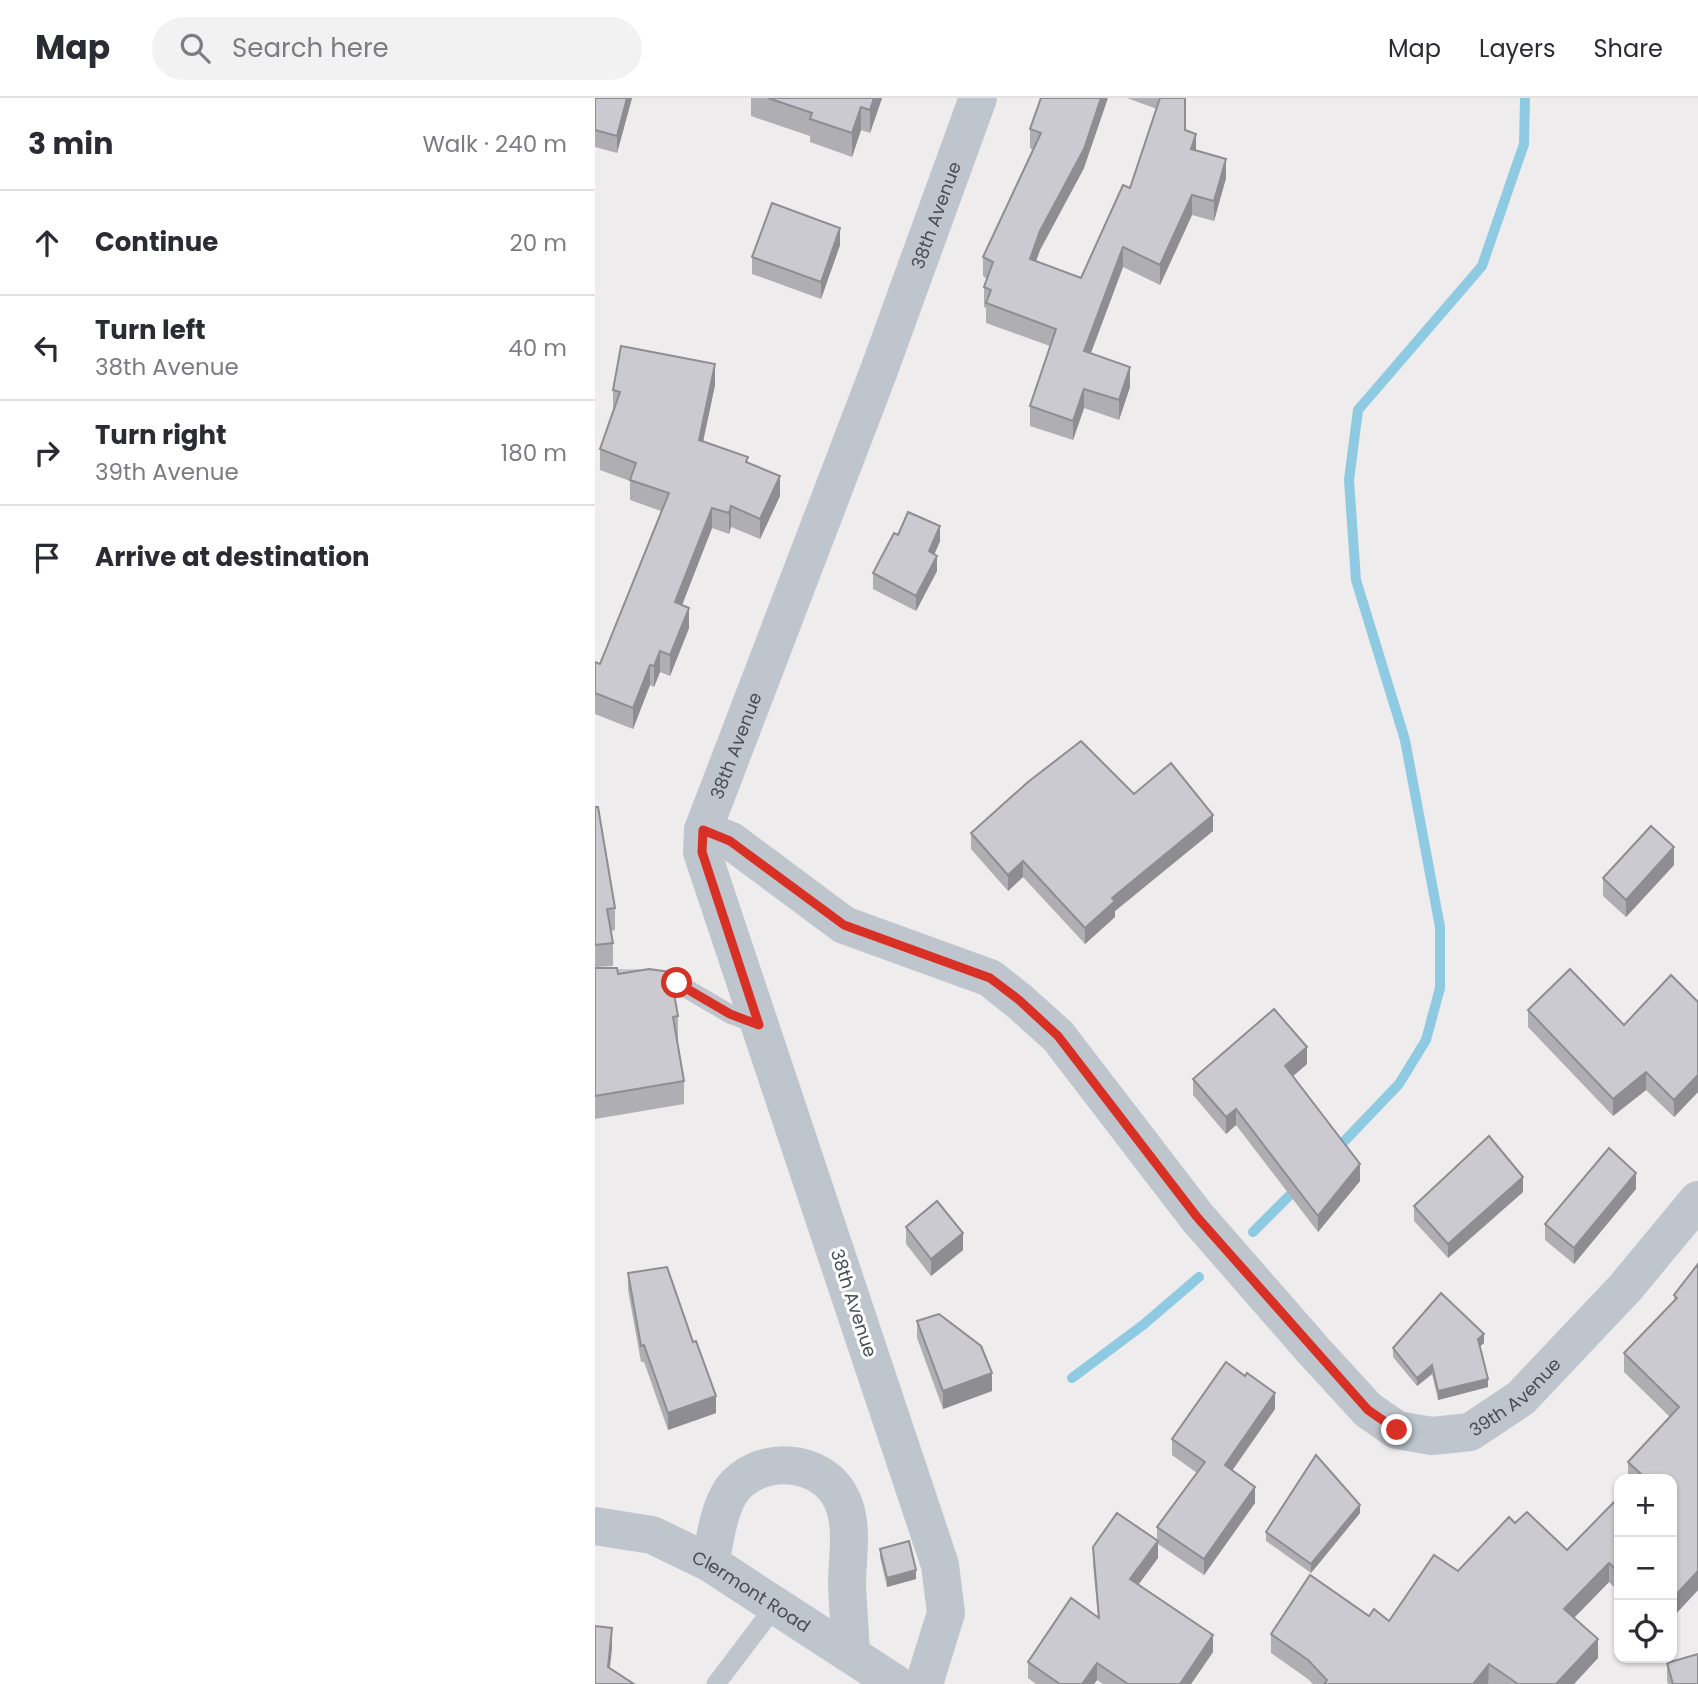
<!DOCTYPE html>
<meta charset="utf-8">
<style>
body{margin:0;font-family:Poppins,sans-serif;background:#f2f2f3;color:#2b2b33}
.controls{position:absolute;right:21px;bottom:21px;display:grid;overflow:hidden;border-radius:14px;box-shadow:0 2px 5px #0004}
.controls button{width:63px;height:63px;display:grid;place-items:center;padding:0;border:0;border-bottom:2px solid #e1e1e2;background:#fff;color:#2b2b33;font:35px sans-serif}
.stop{position:absolute;width:21px;height:21px;margin:-16px;border:5px solid #d93025;border-radius:50%;background:#fff}
.stop.end{background:#d93025;border-color:#fff;box-shadow:0 2px 7px #0008}
.list{margin:0;padding:0;list-style:none}
h2{display:flex;justify-content:space-between;align-items:center;height:91px;margin:0;padding:0 28px;font-size:30px}
h2 small{font-size:23px;font-weight:400;color:#7c7c81}
.list li{display:grid;grid-template-columns:46px 1fr auto;gap:21px;align-items:center;box-sizing:border-box;height:105px;padding:0 28px;border-top:2px solid #e1e1e2}
.list b{display:block;font-size:26px;white-space:nowrap}
.list p{margin:0;font-size:23px;white-space:nowrap;color:#7c7c81}
.list em{font-size:23px;font-style:normal;color:#7c7c81}
.icon{flex:none;width:38px;height:38px;fill:none;stroke:currentColor;stroke-width:2;stroke-linecap:round;stroke-linejoin:round}
.map{position:relative;flex:none;width:1103px;height:1586px;overflow:hidden}
header{display:flex;align-items:center;gap:42px;box-sizing:border-box;height:98px;padding:0 35px;background:#fff;border-bottom:2px solid #e1e1e2}
header strong{font-size:33px}
nav{display:flex;gap:38px;margin-inline-start:auto;font-size:24px}
.search{width:490px;height:63px;background:#f2f2f3;display:flex;align-items:center;gap:18px;box-sizing:border-box;padding:0 24px;border-radius:38px;color:#7c7c81;font-size:26px}
main{display:flex}
aside{flex:1;background:#fff}
.map>svg:first-child{display:block}
.lines{fill:none;stroke-linecap:round;stroke-linejoin:round}
.stream{stroke:#8ecbe2;stroke-width:10}
.service{stroke:#bec5cd;stroke-width:19}
.minor{stroke:#bec5cd;stroke-width:38}
.tertiary{stroke:#bec5cd;stroke-width:38}
.wall{fill:#aeaeb3}
.shaded-wall{fill:#8d8d92}
.building{fill:#cacad0;stroke:#8d8d92;stroke-width:2}
.route{stroke:#d93025;stroke-width:9}
.labels{text-anchor:middle;dominant-baseline:central;stroke-width:6;stroke-linejoin:round;paint-order:stroke}
.street-label{font-size:18px;fill:#464e57;stroke:#fff}
</style>
<header>
<strong>Map</strong>
<div class="search"><svg class="icon" aria-label="search" viewBox="0 0 24 24"><circle cx="10" cy="10" r="6"/><path d="M15 15l6 6"/></svg>Search here</div>
<nav><a>Map</a><a>Layers</a><a>Share</a></nav>
</header>
<main>
<aside>
<h2>3 min<small>Walk · 240 m</small></h2>
<ul class="list">
<li><svg class="icon" aria-label="ahead" viewBox="0 0 24 24"><path d="M12 20V5M6 11l6-6 6 6"/></svg><div><b>Continue</b></div><em>20 m</em></li>
<li><svg class="icon" aria-label="left" viewBox="0 0 24 24"><path d="M17 20v-9H6M10 6l-5 5 5 5"/></svg><div><b>Turn left</b><p>38th Avenue</p></div><em>40 m</em></li>
<li><svg class="icon" aria-label="right" viewBox="0 0 24 24"><path d="M7 20v-9h11M14 6l5 5-5 5"/></svg><div><b>Turn right</b><p>39th Avenue</p></div><em>180 m</em></li>
<li><svg class="icon" aria-label="arrive" viewBox="0 0 24 24"><path d="M6 21V4h12l-3 4 3 4H6"/></svg><div><b>Arrive at destination</b></div></li>
</ul>
</aside>
<div class="map">
<svg width="1103" height="1586" viewBox="0 0 1103 1586">
<rect width="100%" height="100%" fill="#eeecec"/>
<g class="lines">
<g class="stream">
<polyline points="739,1054 804,986 831,942 845,890 845,829 810,642 761,482 754,382 763,312 887,168 929,46 930,0"/>
<polyline points="658,1134 705,1087"/>
<polyline points="477,1280 548,1227 604,1179"/>
</g>
<g class="service">
<polyline points="0,880 51,881 82,885 135,916 164,927"/>
<polyline points="121,1586 181,1507"/>
</g>
<g class="minor">
<path id="s1" d="M108,732L136,743L249,827L395,880L424,903L463,938L602,1119L718,1252L773,1312L802,1332L837,1338L875,1334L926,1300L1030,1190L1103,1102"/>
<path d="M115,1465C120,1443 123,1413 136,1393C162,1356 228,1359 247,1402C259,1428 252,1460 252,1487C253,1510 255,1533 256,1556"/>
<path id="s2" d="M329,1586L351,1515L345,1467L107,754L108,732L283,275L383,0"/>
</g>
<path class="tertiary" id="s3" d="M0,1428L57,1437L115,1465L301,1586"/>
</g>
<g class="wall">
<polygon points="0,0 37,0 22,55 0,49"/>
<polygon points="156,0 287,0 275,35 266,32 257,59 215,44 215,38 156,18"/>
<polygon points="446,0 489,70 445,152 441,163 486,180 535,90 562,11 532,0 590,0 590,32 601,53 631,80 619,123 597,117 565,187 528,169 496,255 535,289 524,322 489,310 478,342 435,328 435,308 455,248 391,225 391,210 389,209 389,189 392,181 388,178 388,159 438,52 435,50 435,31"/>
<polygon points="245,147 226,201 157,176 157,159"/>
<polygon points="120,287 108,343 153,364 185,398 165,441 136,429 134,436 117,430 87,507 94,530 75,578 65,574 59,589 55,587 38,631 0,616 0,564 5,566 66,413 35,402 35,383 5,372 5,351 19,312 18,312 18,292"/>
<polygon points="303,437 345,443 339,456 342,473 321,513 278,491 278,475"/>
<polygon points="539,696 618,733 520,813 520,819 490,846 428,779 413,793 376,751 376,735"/>
<polygon points="0,709 20,810 20,832 16,833 18,845 18,868 0,869"/>
<polygon points="1079,767 1031,819 1008,798 1008,780"/>
<polygon points="0,870 23,876 83,918 83,941 81,941 89,983 89,1006 0,1021"/>
<polygon points="1103,904 1103,994 1079,1019 1051,992 1018,1018 933,929 933,912 1029,927"/>
<polygon points="712,966 698,978 765,1083 723,1134 641,1027 631,1036 598,997 598,981"/>
<polygon points="1041,1091 979,1166 950,1142 950,1126"/>
<polygon points="928,1094 853,1160 819,1123 819,1108"/>
<polygon points="311,1129 368,1152 336,1178 311,1146"/>
<polygon points="1103,1166 1103,1492 1077,1520 1077,1381 1033,1381 1033,1364 1075,1319 1029,1274 1029,1255 1079,1203 1079,1197"/>
<polygon points="33,1175 121,1315 73,1332 49,1264 46,1264 33,1192"/>
<polygon points="322,1223 397,1293 348,1311 322,1240"/>
<polygon points="889,1245 885,1248 893,1289 843,1302 837,1276 822,1288 798,1259 798,1250"/>
<polygon points="680,1311 637,1372 660,1405 609,1477 563,1446 563,1460 543,1487 618,1554 596,1586 508,1586 502,1582 499,1586 441,1586 433,1580 433,1564 503,1519 498,1465 498,1449 562,1443 562,1429 602,1375 577,1357 577,1341"/>
<polygon points="1024,1399 1024,1494 1014,1484 979,1520 1003,1560 979,1586 718,1586 713,1581 676,1555 676,1536 774,1518 794,1523 863,1473 920,1425 972,1452"/>
<polygon points="765,1415 716,1475 671,1443 671,1434"/>
<polygon points="285,1451 321,1481 292,1489 285,1459"/>
<polygon points="1072,1565 1103,1586 1073,1586 1072,1582"/>
</g>
<g class="shaded-wall">
<polygon points="32,0 37,0 22,55 22,38"/>
<polygon points="279,0 287,0 275,35 275,12"/>
<polygon points="506,0 513,0 489,70 445,152 435,180 435,161 445,133"/>
<polygon points="266,9 266,32 257,59 257,35"/>
<polygon points="601,36 601,55 596,51"/>
<polygon points="631,61 631,80 619,123 619,103"/>
<polygon points="597,97 597,117 565,187 565,167"/>
<polygon points="245,130 245,147 226,201 226,184"/>
<polygon points="528,149 528,169 489,273 489,253"/>
<polygon points="120,266 120,287 104,363 104,342"/>
<polygon points="535,269 535,289 524,322 524,302"/>
<polygon points="489,291 489,310 478,342 478,323"/>
<polygon points="185,378 185,398 165,441 165,421"/>
<polygon points="136,408 136,429 134,436 134,415"/>
<polygon points="117,410 117,430 80,525 80,504"/>
<polygon points="345,428 345,443 334,469 334,453"/>
<polygon points="342,458 342,473 321,513 321,498"/>
<polygon points="94,510 94,530 75,578 75,557"/>
<polygon points="65,553 65,574 59,589 59,568"/>
<polygon points="55,567 55,587 38,631 38,610"/>
<polygon points="618,717 618,733 520,813 520,819 490,846 490,830 517,800"/>
<polygon points="1079,749 1079,767 1031,819 1031,802"/>
<polygon points="428,763 428,779 413,793 413,777"/>
<polygon points="712,949 712,966 690,985 690,968"/>
<polygon points="1051,974 1051,992 1018,1018 1018,1001"/>
<polygon points="1103,977 1103,994 1079,1019 1079,1002"/>
<polygon points="641,1011 641,1027 631,1036 631,1019"/>
<polygon points="765,1066 765,1083 723,1134 723,1118"/>
<polygon points="1041,1075 1041,1091 979,1166 979,1150"/>
<polygon points="928,1079 928,1094 853,1160 853,1146"/>
<polygon points="368,1135 368,1152 336,1178 336,1161"/>
<polygon points="889,1236 889,1245 883,1250 883,1241"/>
<polygon points="837,1267 837,1276 822,1288 822,1280"/>
<polygon points="397,1275 397,1293 348,1311 348,1293"/>
<polygon points="893,1281 893,1289 843,1302 843,1293"/>
<polygon points="680,1295 680,1311 630,1383 630,1367"/>
<polygon points="121,1298 121,1315 73,1332 73,1315"/>
<polygon points="660,1389 660,1405 609,1477 609,1461"/>
<polygon points="765,1407 765,1415 716,1475 716,1466"/>
<polygon points="563,1443 563,1460 535,1498 535,1481"/>
<polygon points="1014,1465 1014,1484 969,1530 969,1511"/>
<polygon points="321,1472 321,1481 292,1489 292,1480"/>
<polygon points="1103,1473 1103,1492 1077,1520 1077,1501"/>
<polygon points="17,1530 17,1551 13,1586 13,1569"/>
<polygon points="618,1537 618,1554 596,1586 585,1586"/>
<polygon points="1003,1541 1003,1560 979,1586 961,1586"/>
<polygon points="502,1565 502,1582 499,1586 487,1586"/>
<polygon points="894,1566 893,1586 878,1586"/>
</g>
<g class="building">
<polygon points="0,0 32,0 22,38 0,32"/>
<polygon points="173,0 279,0 275,12 266,9 257,35 215,21 217,15"/>
<polygon points="446,0 506,0 489,51 445,133 435,161 486,180 528,87 535,90 565,0 590,0 590,32 601,36 596,51 631,61 619,103 597,97 565,167 528,149 489,253 535,269 524,302 489,291 478,323 435,308 461,231 391,205 396,192 389,189 398,164 388,159 446,35 435,31"/>
<polygon points="177,105 245,130 226,184 157,159"/>
<polygon points="26,248 120,266 104,342 153,359 151,364 185,378 165,421 136,408 134,415 117,410 80,504 94,510 75,557 65,553 59,568 55,567 38,610 0,595 0,564 5,566 74,395 35,382 41,365 5,351 25,294 18,292"/>
<polygon points="313,414 345,428 334,453 342,458 321,498 278,475 299,435 303,437"/>
<polygon points="486,643 539,696 576,665 618,717 517,800 520,803 490,830 428,763 413,777 376,735 433,684"/>
<polygon points="0,709 3,709 20,810 12,811 18,845 0,847"/>
<polygon points="1056,728 1079,749 1031,802 1008,780"/>
<polygon points="0,870 22,870 23,876 54,871 75,874 83,918 78,919 89,983 0,998"/>
<polygon points="975,871 1029,927 1076,877 1103,904 1103,977 1079,1002 1051,974 1018,1001 933,912"/>
<polygon points="679,911 712,949 690,968 765,1066 723,1118 641,1011 631,1019 598,981"/>
<polygon points="894,1038 928,1079 853,1146 819,1108"/>
<polygon points="1014,1050 1041,1075 979,1150 950,1126"/>
<polygon points="342,1103 368,1135 336,1161 311,1129"/>
<polygon points="1103,1166 1103,1473 1077,1501 1077,1381 1042,1381 1047,1377 1033,1364 1084,1309 1029,1255 1082,1200 1079,1197"/>
<polygon points="72,1169 98,1244 101,1243 121,1298 73,1315 49,1247 46,1248 33,1175"/>
<polygon points="846,1195 889,1236 883,1241 893,1281 843,1293 837,1267 822,1280 798,1250"/>
<polygon points="344,1216 386,1248 397,1275 348,1293 322,1223"/>
<polygon points="631,1264 650,1278 652,1275 680,1295 630,1367 660,1389 609,1461 562,1429 610,1364 577,1341"/>
<polygon points="721,1357 765,1407 716,1466 671,1434"/>
<polygon points="1024,1399 1024,1475 1014,1465 969,1511 1003,1541 961,1586 923,1586 894,1566 878,1586 729,1586 732,1582 713,1562 676,1536 715,1477 774,1518 779,1511 794,1523 839,1457 863,1473 914,1419 920,1425 932,1414 972,1452"/>
<polygon points="522,1415 563,1443 535,1481 618,1537 585,1586 533,1586 502,1565 487,1586 465,1586 433,1564 476,1500 504,1520 498,1449"/>
<polygon points="314,1443 321,1472 292,1480 285,1451"/>
<polygon points="0,1528 17,1530 13,1569 39,1586 0,1586"/>
<polygon points="1103,1556 1103,1586 1078,1586 1072,1565"/>
</g>
<g class="lines">
<polyline class="route" points="82,885 135,916 164,927 107,754 108,732 135,743 249,827 395,880 424,902 463,938 602,1119 773,1312 802,1332"/>
</g>
<g class="labels">
<g class="street-label">
<text stroke="none"><textPath href="#s2" startOffset="1554">38th Avenue</textPath></text>
<text stroke="none"><textPath href="#s2" startOffset="987">38th Avenue</textPath></text>
<text transform="translate(259 1205) rotate(72)">38th Avenue</text>
<text stroke="none"><textPath href="#s1" startOffset="1068">39th Avenue</textPath></text>
<text stroke="none"><textPath href="#s3" startOffset="172">Clermont Road</textPath></text>
</g>
</g>
</svg>
<div class="controls">
<button>+</button>
<button>−</button>
<button><svg class="icon" aria-label="locate" viewBox="0 0 24 24"><circle cx="12" cy="12" r="6"/><path d="M12 2v4M12 18v4M2 12h4M18 12h4"/></svg></button>
</div>
<div class="stop" style="left:82px;top:885px"></div>
<div class="stop end" style="left:802px;top:1332px"></div>
</div>
</main>
